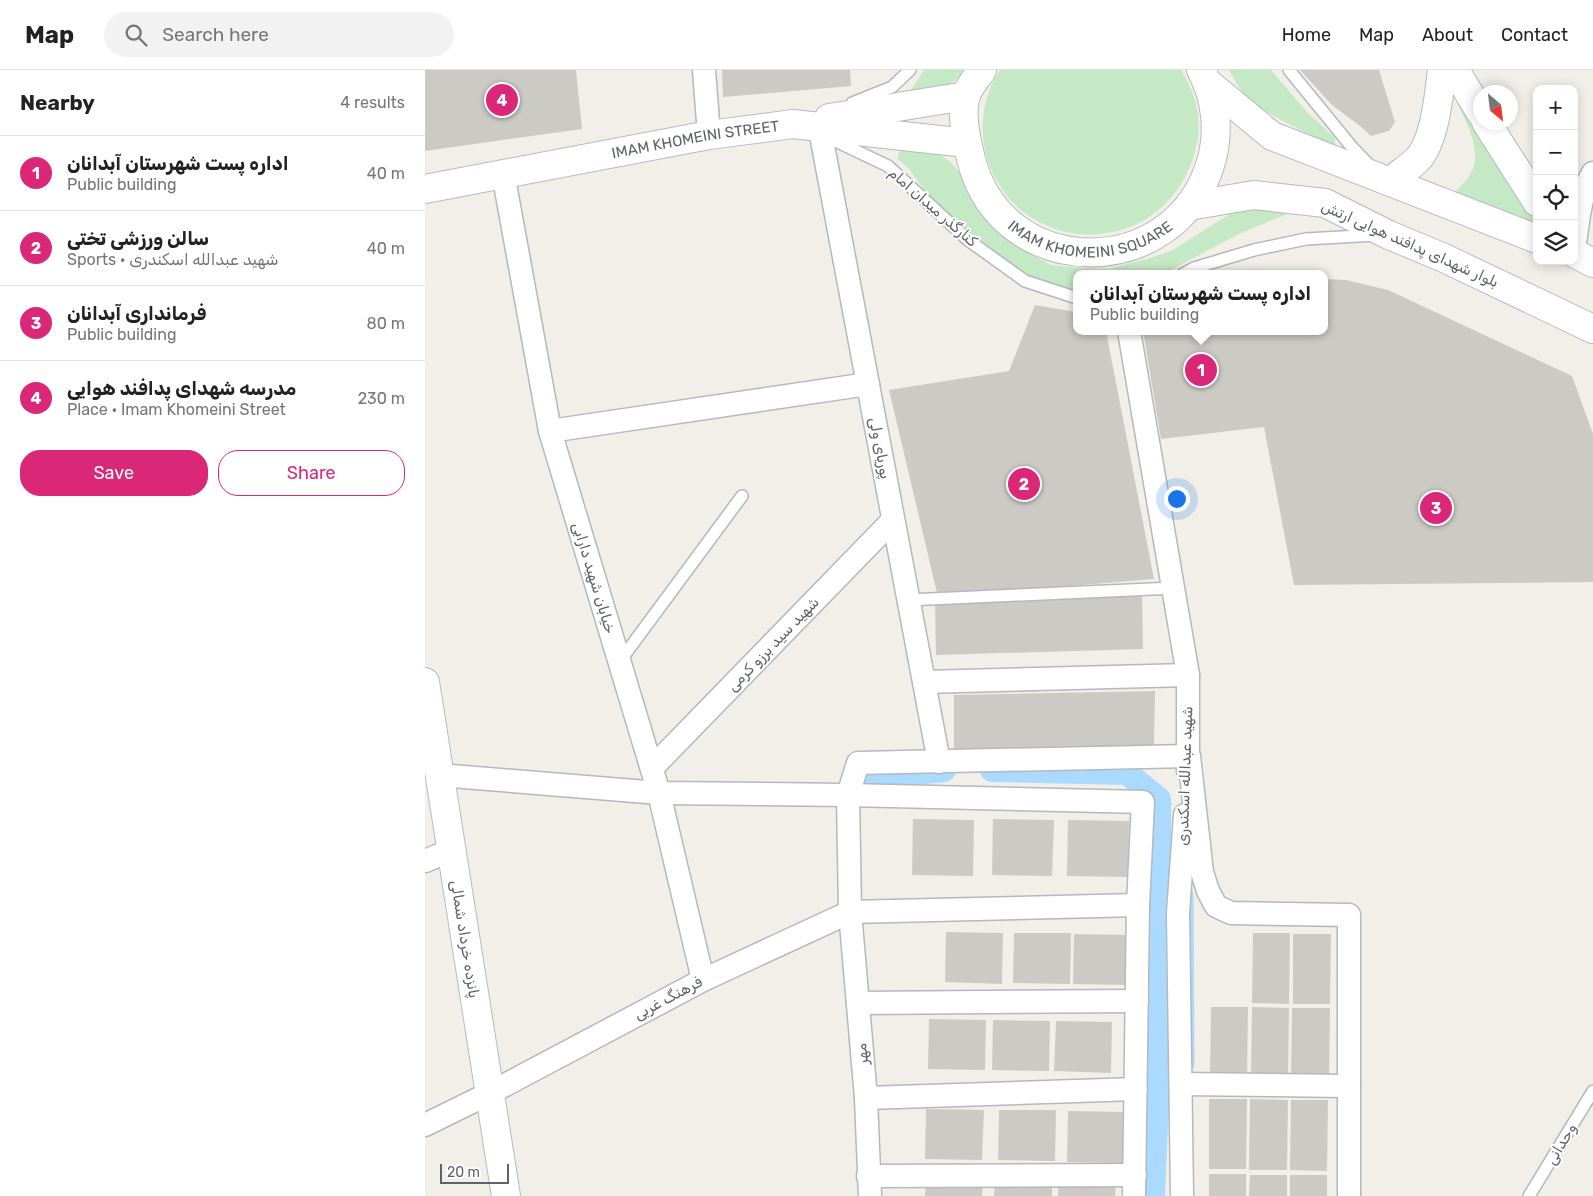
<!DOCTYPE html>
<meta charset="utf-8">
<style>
body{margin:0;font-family:Rubik,"Noto Sans Arabic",sans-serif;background:#f2f2f2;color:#222}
.controls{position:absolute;right:15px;top:15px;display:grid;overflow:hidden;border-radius:10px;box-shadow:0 2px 12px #0003}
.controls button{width:45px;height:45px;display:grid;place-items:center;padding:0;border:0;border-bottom:1px solid #e0e0e0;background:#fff;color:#222;font:25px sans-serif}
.compass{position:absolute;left:1048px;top:15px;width:45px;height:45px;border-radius:50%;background:#fff;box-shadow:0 2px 12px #0003;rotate:152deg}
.scale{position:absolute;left:15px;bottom:12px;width:69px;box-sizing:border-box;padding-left:5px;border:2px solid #5f6368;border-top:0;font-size:14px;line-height:18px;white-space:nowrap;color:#5f6368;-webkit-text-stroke:4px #fff;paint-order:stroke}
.you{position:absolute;left:751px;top:428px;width:18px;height:18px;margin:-12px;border:4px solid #fff;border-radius:50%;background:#1a73e8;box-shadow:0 0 0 8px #1a73e833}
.badge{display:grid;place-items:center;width:32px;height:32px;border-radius:50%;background:#db2777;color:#fff;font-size:16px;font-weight:700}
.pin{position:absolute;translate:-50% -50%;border:2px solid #fff;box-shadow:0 1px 5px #0006}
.popup{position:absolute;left:648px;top:200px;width:255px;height:65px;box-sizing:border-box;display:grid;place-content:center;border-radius:10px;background:#fff;filter:drop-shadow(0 1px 4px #0005);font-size:16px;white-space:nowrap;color:#767676}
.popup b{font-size:19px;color:#222}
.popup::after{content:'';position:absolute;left:50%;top:100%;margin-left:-10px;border:10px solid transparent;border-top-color:#fff}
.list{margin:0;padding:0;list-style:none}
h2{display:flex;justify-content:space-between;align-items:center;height:65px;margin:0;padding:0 20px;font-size:21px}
h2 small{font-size:16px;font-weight:400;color:#767676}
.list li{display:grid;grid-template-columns:32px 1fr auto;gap:15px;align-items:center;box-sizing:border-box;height:75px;padding:0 20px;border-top:1px solid #e0e0e0}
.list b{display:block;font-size:19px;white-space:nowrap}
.list p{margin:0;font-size:16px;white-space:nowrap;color:#767676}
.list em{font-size:16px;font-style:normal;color:#767676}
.actions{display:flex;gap:10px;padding:15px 20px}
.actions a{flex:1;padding:11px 0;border:1px solid #db2777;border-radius:20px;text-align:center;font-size:18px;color:#db2777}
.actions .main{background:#db2777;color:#fff}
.icon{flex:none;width:28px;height:28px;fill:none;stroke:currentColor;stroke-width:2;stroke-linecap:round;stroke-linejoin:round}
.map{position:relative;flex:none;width:1168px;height:1126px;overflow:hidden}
header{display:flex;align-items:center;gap:30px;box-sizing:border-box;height:70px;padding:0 25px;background:#fff;border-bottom:1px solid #e0e0e0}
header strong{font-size:24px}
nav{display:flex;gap:28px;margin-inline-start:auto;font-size:18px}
.search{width:350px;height:45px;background:#f2f2f2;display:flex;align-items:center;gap:12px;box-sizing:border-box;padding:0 18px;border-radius:28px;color:#767676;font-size:19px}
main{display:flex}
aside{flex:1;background:#fff}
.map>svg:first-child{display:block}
.green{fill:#c5e8c5}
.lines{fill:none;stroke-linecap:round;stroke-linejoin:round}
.stream{stroke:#aadaff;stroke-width:7}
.canal{stroke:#aadaff;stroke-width:24}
.building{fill:#cccac5}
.service-casing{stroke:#b5b8bc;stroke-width:14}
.minor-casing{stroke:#b5b8bc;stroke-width:25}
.secondary-casing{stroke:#b6babf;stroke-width:30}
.service{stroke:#fff;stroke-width:11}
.minor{stroke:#fff;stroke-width:22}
.secondary{stroke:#fff;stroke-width:28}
.labels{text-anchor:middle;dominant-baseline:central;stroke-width:4;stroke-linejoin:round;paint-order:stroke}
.street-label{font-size:15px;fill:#5f6368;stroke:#fff}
</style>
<header>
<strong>Map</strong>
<div class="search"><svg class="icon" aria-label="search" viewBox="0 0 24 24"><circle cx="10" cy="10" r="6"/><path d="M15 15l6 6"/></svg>Search here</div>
<nav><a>Home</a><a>Map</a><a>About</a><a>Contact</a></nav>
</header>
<main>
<aside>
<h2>Nearby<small>4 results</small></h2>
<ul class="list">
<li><span class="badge">1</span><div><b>اداره پست شهرستان آبدانان</b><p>Public building</p></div><em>40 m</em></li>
<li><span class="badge">2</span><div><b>سالن ورزشی تختی</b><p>Sports · شهید عبدالله اسکندری</p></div><em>40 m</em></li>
<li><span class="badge">3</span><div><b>فرمانداری آبدانان</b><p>Public building</p></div><em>80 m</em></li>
<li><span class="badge">4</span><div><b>مدرسه شهدای پدافند هوایی</b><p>Place · Imam Khomeini Street</p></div><em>230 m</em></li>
</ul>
<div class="actions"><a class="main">Save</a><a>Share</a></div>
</aside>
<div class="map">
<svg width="1168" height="1126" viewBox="0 0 1168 1126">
<rect width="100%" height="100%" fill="#f1efe8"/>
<g class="green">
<path d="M499,0H541C526,19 505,20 483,25Z"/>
<path d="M575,0H756C765,15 771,29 773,46C775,61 772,77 767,91C745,156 669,185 609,149C587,136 571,115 563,91C553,61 557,27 575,0Z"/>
<polygon points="804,0 846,0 882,42 910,68 910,74 904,75 826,34 812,14"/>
<path d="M1025,18L1112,148V160L1030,122C1037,114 1046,107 1049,96C1056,74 1034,38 1025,18Z"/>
<polygon points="476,78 512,82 525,92 545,114 575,159 600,181 626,195 655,198 683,199 725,188 746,181 805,144 837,131 891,143 862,144 816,163 738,204 652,204 652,223 602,206 569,184 531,153 504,126 484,99 472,88"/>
</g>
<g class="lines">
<g class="stream">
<polyline points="734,729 743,734"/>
<polyline points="765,824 766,995"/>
</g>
<g class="canal">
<polyline points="567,700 702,703 734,729 734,986 728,1126"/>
<polyline points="450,707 519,700"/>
</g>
</g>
<g class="building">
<polygon points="0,0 151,0 157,59 0,81"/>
<polygon points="297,0 425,0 426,16 298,27"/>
<polygon points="875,0 954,0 970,52 964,61 946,66 935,56 907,35"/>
<polygon points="900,209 921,210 963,220 1147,306 1168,364 1168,512 869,515 839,357 736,369 718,261 900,261"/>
<polygon points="610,235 652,242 652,261 681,261 729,509 513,527 464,320 584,301"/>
<polygon points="717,526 718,579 511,585 510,532"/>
<polygon points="730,621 729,675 529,679 529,625"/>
<polygon points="488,749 549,750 548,806 487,805"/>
<polygon points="568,749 629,750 627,806 567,805"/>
<polygon points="643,750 704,751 703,807 642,806"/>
<polygon points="521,862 578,863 577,914 520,912"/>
<polygon points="589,863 646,863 645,914 588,913"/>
<polygon points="828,863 865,863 864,934 827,933"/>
<polygon points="649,864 706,865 705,915 648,914"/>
<polygon points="868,864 906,864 905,934 868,934"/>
<polygon points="786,937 823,937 822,1008 785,1007"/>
<polygon points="827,937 864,938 863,1008 826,1008"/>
<polygon points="867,938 905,938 904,1009 866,1009"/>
<polygon points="504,949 561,950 560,1000 503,999"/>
<polygon points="568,950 625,951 624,1001 567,1000"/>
<polygon points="631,951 687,952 686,1003 629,1001"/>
<polygon points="784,1029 822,1029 821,1099 784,1099"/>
<polygon points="825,1029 863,1030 862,1100 824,1100"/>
<polygon points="866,1030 903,1030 902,1101 865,1100"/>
<polygon points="501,1039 559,1040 557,1090 500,1089"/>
<polygon points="574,1040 631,1040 630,1091 573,1090"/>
<polygon points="643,1041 700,1042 699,1093 642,1092"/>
<rect x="784" y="1104" width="37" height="22"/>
<polygon points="825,1105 862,1105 862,1126 824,1126"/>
<rect x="865" y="1105" width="37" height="21"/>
<polygon points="501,1109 558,1110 557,1126 500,1126"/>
<polygon points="570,1110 627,1111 627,1126 569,1126"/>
<polygon points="634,1110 691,1111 690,1126 633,1126"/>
</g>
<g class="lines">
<defs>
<g id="service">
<polyline points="864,0 926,76 946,97"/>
<polyline points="427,33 467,17 485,0"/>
<polyline points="400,66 463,96 543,170 600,211 652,228"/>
<polyline points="758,204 769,198 829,180 881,169 951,165"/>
<polyline points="483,530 749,518"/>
<polyline points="195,591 317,426"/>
<polyline points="1104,1126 1168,1021"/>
</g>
<g id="minor">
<polyline points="279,0 284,65"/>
<polyline points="396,65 514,692"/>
<polyline points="78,103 125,361 234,723 278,910"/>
<path d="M1149,180C1153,155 1154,125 1168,103"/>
<polyline points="704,261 763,605 763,700"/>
<polyline points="125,361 443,314"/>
<polyline points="499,612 763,605"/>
<polyline points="227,698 468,450"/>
<polyline points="14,705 234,723 423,725 718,732 713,835 709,1126"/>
<polyline points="0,791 26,780"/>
<polyline points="433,933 712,931"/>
<polyline points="756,1014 924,1016"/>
<polyline points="441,1028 711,1019"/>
<polyline points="0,1055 65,1023 278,910 425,842 713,835"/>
<polyline points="443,1106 710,1105"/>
<polyline points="445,1126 441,1028 425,842 423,725 433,693 764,686 777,802 783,821 791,836 806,843 924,845 924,1126"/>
<polyline points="757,1126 753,843 760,745"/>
</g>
<g id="secondary">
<path id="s1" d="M557,0C552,8 543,17 541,26C535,42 542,73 546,89C577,213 751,213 786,92C795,61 791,28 776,0"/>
<polyline points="1030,0 1056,43"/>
<polyline points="783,13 847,66 1112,169"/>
<polyline points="404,48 541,26"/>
<polyline points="1061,52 1112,132"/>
<path d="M966,111C974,104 985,97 993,89C1010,70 1014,25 1017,0"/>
<path id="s2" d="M0,119L284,65L368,54L542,73"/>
<polyline points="764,136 829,125 900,133 964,165 1019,188 1168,259"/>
<polyline points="1149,183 1168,193"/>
<polyline points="0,612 81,1126"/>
</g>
</defs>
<use href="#service" class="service-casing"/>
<use href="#minor" class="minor-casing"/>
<use href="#secondary" class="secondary-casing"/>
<use href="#service" class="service"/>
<use href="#minor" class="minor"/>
<use href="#secondary" class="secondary"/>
</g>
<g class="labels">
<g class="street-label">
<text stroke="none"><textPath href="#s2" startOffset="275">IMAM KHOMEINI STREET</textPath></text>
<text transform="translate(508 137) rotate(41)">کنارگذر میدان امام</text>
<text stroke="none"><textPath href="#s1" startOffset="258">IMAM KHOMEINI SQUARE</textPath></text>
<text transform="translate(985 174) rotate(24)">بلوار شهدای پدافند هوایی ارتش</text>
<text transform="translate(455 378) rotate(79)">پوریای ولی</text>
<text transform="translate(169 508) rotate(73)">خیابان شهید دارابی</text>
<text transform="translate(348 574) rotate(-46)">شهید سید برزو کرمی</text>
<text transform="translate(760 706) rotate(-88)">شهید عبدالله اسکندری</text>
<text transform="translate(40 869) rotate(81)">پانزده خرداد شمالی</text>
<text transform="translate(243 928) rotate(-28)">فرهنگ غربی</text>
<text transform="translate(437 984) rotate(-95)">مهر</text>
<text transform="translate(1136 1074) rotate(-59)">وحدانی</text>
</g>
</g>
</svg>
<div class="controls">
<button>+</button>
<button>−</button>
<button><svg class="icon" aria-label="locate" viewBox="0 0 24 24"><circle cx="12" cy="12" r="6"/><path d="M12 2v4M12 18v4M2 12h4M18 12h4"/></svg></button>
<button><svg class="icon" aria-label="layers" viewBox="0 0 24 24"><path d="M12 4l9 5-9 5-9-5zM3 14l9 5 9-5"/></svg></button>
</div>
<svg class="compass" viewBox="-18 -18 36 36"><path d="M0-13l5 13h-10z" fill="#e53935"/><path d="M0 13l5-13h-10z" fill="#767676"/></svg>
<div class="scale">20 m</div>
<div class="you"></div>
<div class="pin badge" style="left:776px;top:300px">1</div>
<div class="popup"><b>اداره پست شهرستان آبدانان</b>Public building</div>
<div class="pin badge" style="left:599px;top:414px">2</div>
<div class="pin badge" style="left:1011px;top:438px">3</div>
<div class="pin badge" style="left:77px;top:30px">4</div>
</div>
</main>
